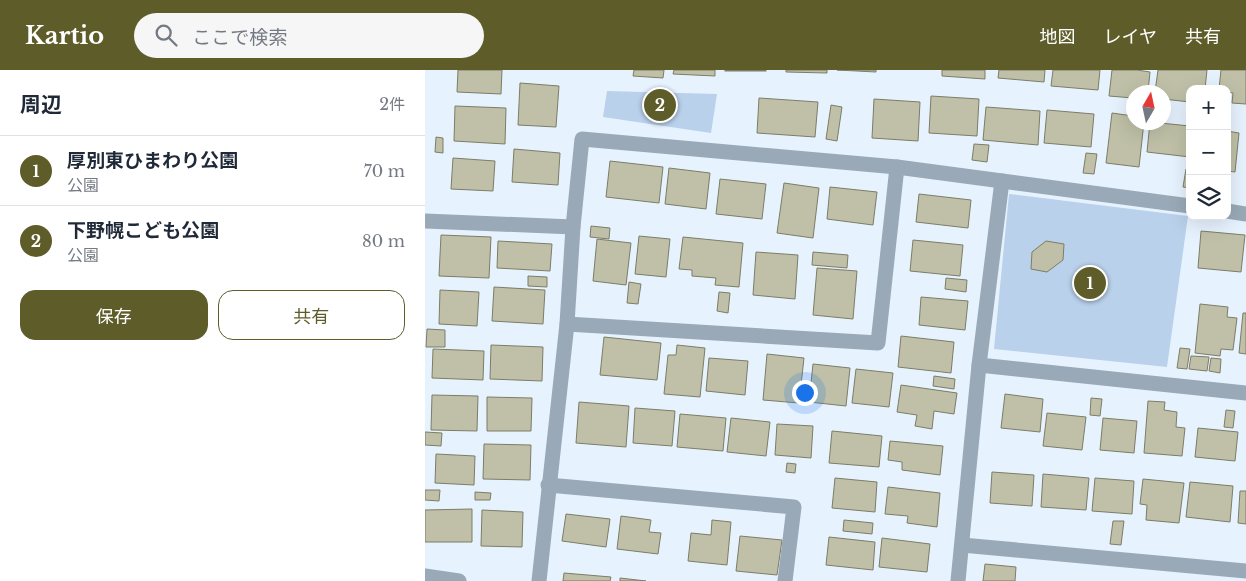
<!DOCTYPE html>
<html lang="ja">
<meta charset="utf-8">
<style>
body{margin:0;font-family:"Libre Baskerville","Noto Sans JP",serif;background:#f6f6f7;color:#1f2937}
.controls{position:absolute;right:15px;top:15px;display:grid;overflow:hidden;border-radius:10px;box-shadow:0 5px 20px #0002}
.controls button{width:45px;height:45px;display:grid;place-items:center;padding:0;border:0;border-bottom:1px solid #e0e1e3;background:#fff;color:#1f2937;font:25px sans-serif}
.compass{position:absolute;left:701px;top:15px;width:45px;height:45px;border-radius:50%;background:#fff;box-shadow:0 5px 20px #0002;rotate:9deg}
.you{position:absolute;left:379px;top:322px;width:18px;height:18px;margin:-12px;border:4px solid #fff;border-radius:50%;background:#1a73e8;box-shadow:0 0 0 8px #1a73e833}
.badge{display:grid;place-items:center;width:32px;height:32px;border-radius:50%;background:#5e5d2a;color:#fff;font-size:16px;font-weight:700}
.pin{position:absolute;translate:-50% -50%;border:2px solid #fff;box-shadow:0 1px 5px #0006}
.list{margin:0;padding:0;list-style:none}
h2{display:flex;justify-content:space-between;align-items:center;height:65px;margin:0;padding:0 20px;font-size:21px}
h2 small{font-size:16px;font-weight:400;color:#747a83}
.list li{display:grid;grid-template-columns:32px 1fr auto;gap:15px;align-items:center;box-sizing:border-box;height:70px;padding:0 20px;border-top:1px solid #e0e1e3}
.list b{display:block;font-size:19px;white-space:nowrap}
.list p{margin:0;font-size:16px;white-space:nowrap;color:#747a83}
.list em{font-size:16px;font-style:normal;color:#747a83}
.actions{display:flex;gap:10px;padding:15px 20px}
.actions a{flex:1;padding:11px 0;border:1px solid #5e5d2a;border-radius:15px;text-align:center;font-size:18px;color:#5e5d2a}
.actions .main{background:#5e5d2a;color:#fff}
.icon{flex:none;width:28px;height:28px;fill:none;stroke:currentColor;stroke-width:2;stroke-linecap:round;stroke-linejoin:round}
.map{position:relative;flex:none;width:821px;height:511px;overflow:hidden}
header{display:flex;align-items:center;gap:30px;box-sizing:border-box;height:70px;padding:0 25px;background:#5e5d2a;color:#fff}
header strong{font-size:24px}
nav{display:flex;gap:28px;margin-inline-start:auto;font-size:18px}
.search{width:350px;height:45px;background:#f6f6f7;display:flex;align-items:center;gap:12px;box-sizing:border-box;padding:0 18px;border-radius:28px;color:#747a83;font-size:19px}
main{display:flex}
aside{flex:1;background:#fff}
.map>svg:first-child{display:block}
.green{fill:#b9d1ea}
.building{fill:#bfc0a7;stroke:#7c7d66}
.lines{fill:none;stroke-linecap:round;stroke-linejoin:round}
.minor{stroke:#9aa9b7;stroke-width:15}
</style>
<header>
<strong>Kartio</strong>
<div class="search"><svg class="icon" aria-label="search" viewBox="0 0 24 24"><circle cx="10" cy="10" r="6"/><path d="M15 15l6 6"/></svg>ここで検索</div>
<nav><a>地図</a><a>レイヤ</a><a>共有</a></nav>
</header>
<main>
<aside>
<h2>周辺<small>2件</small></h2>
<ul class="list">
<li><span class="badge">1</span><div><b>厚別東ひまわり公園</b><p>公園</p></div><em>70 m</em></li>
<li><span class="badge">2</span><div><b>下野幌こども公園</b><p>公園</p></div><em>80 m</em></li>
</ul>
<div class="actions"><a class="main">保存</a><a>共有</a></div>
</aside>
<div class="map">
<svg width="821" height="511" viewBox="0 0 821 511">
<rect width="100%" height="100%" fill="#e7f2ff"/>
<g class="green">
<polygon points="182,21 292,24 286,63 178,47"/>
<polygon points="584,124 763,146 742,297 569,279"/>
</g>
<g class="building">
<polygon points="33,0 77,0 76,24 32,22"/>
<polygon points="209,0 239,0 238,8 208,6"/>
<polygon points="249,0 290,0 290,6 248,4"/>
<rect x="300" y="0" width="41" height="1"/>
<polygon points="361,0 402,0 402,3 361,2"/>
<polygon points="412,0 451,0 451,2"/>
<polygon points="517,0 560,0 560,9 517,6"/>
<polygon points="574,0 620,0 619,12 573,8"/>
<polygon points="628,0 675,0 673,20 626,16"/>
<polygon points="687,0 712,0 725,2 723,22 708,22 708,28 684,26"/>
<polygon points="733,0 782,0 780,19 765,19 765,32 738,29 738,22 730,22"/>
<polygon points="796,0 821,0 821,34 807,33 808,23 802,22 802,19 794,19"/>
<polygon points="95,13 134,16 131,57 93,55"/>
<polygon points="506,26 554,29 552,66 504,63"/>
<polygon points="334,28 393,32 390,67 332,63"/>
<polygon points="449,29 495,32 493,71 447,68"/>
<polygon points="406,35 417,37 412,71 401,69"/>
<polygon points="30,36 81,38 80,74 29,71"/>
<polygon points="561,37 615,41 613,75 558,70"/>
<polygon points="622,40 669,44 666,77 619,73"/>
<polygon points="687,43 708,46 708,52 719,52 714,97 681,93"/>
<polygon points="725,52 765,56 765,87 722,82"/>
<polygon points="802,61 814,63 810,102 802,101"/>
<polygon points="11,67 18,68 18,83 10,82"/>
<polygon points="549,74 564,75 562,92 547,90"/>
<polygon points="89,79 135,83 133,115 87,112"/>
<polygon points="661,83 672,84 669,104 658,103"/>
<polygon points="28,88 70,91 68,121 26,119"/>
<polygon points="185,91 238,97 234,133 181,127"/>
<polygon points="244,98 285,103 281,139 240,134"/>
<polygon points="761,99 765,99 765,118 758,117"/>
<polygon points="295,109 341,114 337,149 291,144"/>
<polygon points="359,113 394,118 388,168 352,163"/>
<polygon points="405,117 452,122 448,155 402,149"/>
<polygon points="494,124 546,130 543,158 491,152"/>
<polygon points="166,156 185,158 184,169 165,167"/>
<polygon points="776,161 820,165 816,202 773,198"/>
<polygon points="16,165 66,167 64,208 14,206"/>
<polygon points="214,166 245,169 241,207 210,204"/>
<polygon points="258,167 318,173 314,217 290,215 291,208 267,206 267,200 254,199"/>
<polygon points="172,169 206,173 201,215 168,211"/>
<polygon points="488,170 538,175 535,206 485,201"/>
<polygon points="73,171 127,174 125,201 72,198"/>
<polygon points="621,171 639,174 638,190 622,202 606,199 607,182"/>
<polygon points="331,182 373,185 370,229 328,225"/>
<polygon points="388,182 423,185 422,198 387,195"/>
<polygon points="392,198 432,201 428,249 388,245"/>
<polygon points="103,206 122,207 122,217 103,216"/>
<polygon points="521,208 542,210 541,222 520,219"/>
<polygon points="204,212 216,214 213,234 202,233"/>
<polygon points="69,217 120,220 118,254 67,251"/>
<polygon points="15,220 54,222 52,256 14,254"/>
<polygon points="294,222 305,223 303,243 292,241"/>
<polygon points="496,227 543,231 540,260 494,255"/>
<polygon points="775,234 803,237 802,247 812,248 808,280 796,279 795,286 770,283"/>
<polygon points="818,243 821,243 821,284 814,283"/>
<polygon points="2,259 20,260 20,277 1,277"/>
<polygon points="476,266 529,272 526,303 473,297"/>
<polygon points="179,267 236,273 232,310 175,305"/>
<polygon points="66,275 118,277 117,311 65,309"/>
<polygon points="252,275 280,278 275,327 239,324 243,285 251,285"/>
<polygon points="755,278 765,279 762,299 752,298"/>
<polygon points="8,279 59,281 58,310 7,308"/>
<polygon points="342,284 379,288 374,333 338,330"/>
<polygon points="766,286 784,287 782,301 764,299"/>
<polygon points="284,288 323,291 320,325 281,321"/>
<polygon points="786,288 796,289 795,303 784,301"/>
<polygon points="388,294 425,298 421,336 384,332"/>
<polygon points="431,299 468,303 464,337 427,333"/>
<polygon points="509,306 530,309 529,319 508,316"/>
<polygon points="476,315 532,323 529,344 509,341 507,359 490,356 492,345 472,342"/>
<polygon points="580,324 618,329 615,362 576,358"/>
<polygon points="7,325 53,326 52,361 6,360"/>
<polygon points="62,327 107,328 106,361 62,361"/>
<polygon points="666,328 677,329 675,346 665,345"/>
<polygon points="723,331 740,332 739,340 752,342 751,357 760,358 757,386 719,383"/>
<polygon points="154,332 204,336 201,377 151,373"/>
<polygon points="210,338 250,341 247,376 208,373"/>
<polygon points="801,340 810,341 808,358 799,357"/>
<polygon points="622,343 661,347 657,380 618,376"/>
<polygon points="255,344 301,348 298,381 252,377"/>
<polygon points="306,348 345,352 341,386 302,382"/>
<polygon points="678,348 712,351 709,383 675,380"/>
<polygon points="352,354 388,356 386,388 350,385"/>
<polygon points="773,358 813,362 810,391 770,387"/>
<polygon points="407,361 457,366 454,397 404,393"/>
<polygon points="0,362 17,363 16,376 0,375"/>
<polygon points="465,371 518,376 515,405 477,400 477,392 463,390"/>
<polygon points="59,374 106,375 105,410 58,409"/>
<polygon points="11,384 50,386 49,415 10,413"/>
<polygon points="362,393 371,394 370,403 361,402"/>
<polygon points="567,402 609,405 607,436 565,433"/>
<polygon points="618,404 664,408 661,440 616,437"/>
<polygon points="410,408 452,412 450,442 407,438"/>
<polygon points="670,408 709,411 707,444 667,441"/>
<polygon points="718,409 759,413 754,453 721,450 722,435 715,434"/>
<polygon points="765,412 808,416 805,452 761,447"/>
<polygon points="463,417 515,423 512,457 482,453 483,446 460,444"/>
<polygon points="0,420 15,420 14,431 0,430"/>
<polygon points="815,421 821,421 821,454 813,453"/>
<polygon points="50,422 66,423 65,430 50,430"/>
<polygon points="47,439 47,472 0,472 0,440"/>
<polygon points="57,440 98,442 97,477 56,476"/>
<polygon points="141,444 185,449 181,477 137,471"/>
<polygon points="196,446 226,450 224,462 236,463 233,484 192,479"/>
<polygon points="287,450 306,452 302,495 263,491 266,463 286,465"/>
<polygon points="419,450 448,453 447,464 418,461"/>
<polygon points="688,451 699,451 696,475 685,474"/>
<polygon points="315,466 357,470 352,505 311,501"/>
<polygon points="404,467 450,472 448,500 401,495"/>
<polygon points="457,468 505,474 502,502 454,497"/>
<polygon points="560,494 591,497 590,511 558,511"/>
<polygon points="139,503 186,507 185,511 138,511"/>
<polygon points="195,508 221,511 195,511"/>
</g>
<g class="lines">
<g class="minor">
<polyline points="802,141 821,144"/>
<polyline points="0,151 148,157"/>
<polyline points="142,254 453,273 472,97"/>
<polyline points="554,295 821,323"/>
<polyline points="123,415 369,437 360,511"/>
<polyline points="537,475 821,501"/>
<polyline points="0,506 34,511"/>
<polyline points="114,511 142,254 148,157 157,69 472,97 765,136"/>
<polyline points="533,511 554,295 577,111"/>
</g>
</g>
</svg>
<div class="controls">
<button>+</button>
<button>−</button>
<button><svg class="icon" aria-label="layers" viewBox="0 0 24 24"><path d="M12 4l9 5-9 5-9-5zM3 14l9 5 9-5"/></svg></button>
</div>
<svg class="compass" viewBox="-18 -18 36 36"><path d="M0-13l5 13h-10z" fill="#e53935"/><path d="M0 13l5-13h-10z" fill="#747a83"/></svg>
<div class="you"></div>
<div class="pin badge" style="left:665px;top:213px">1</div>
<div class="pin badge" style="left:235px;top:35px">2</div>
</div>
</main>
